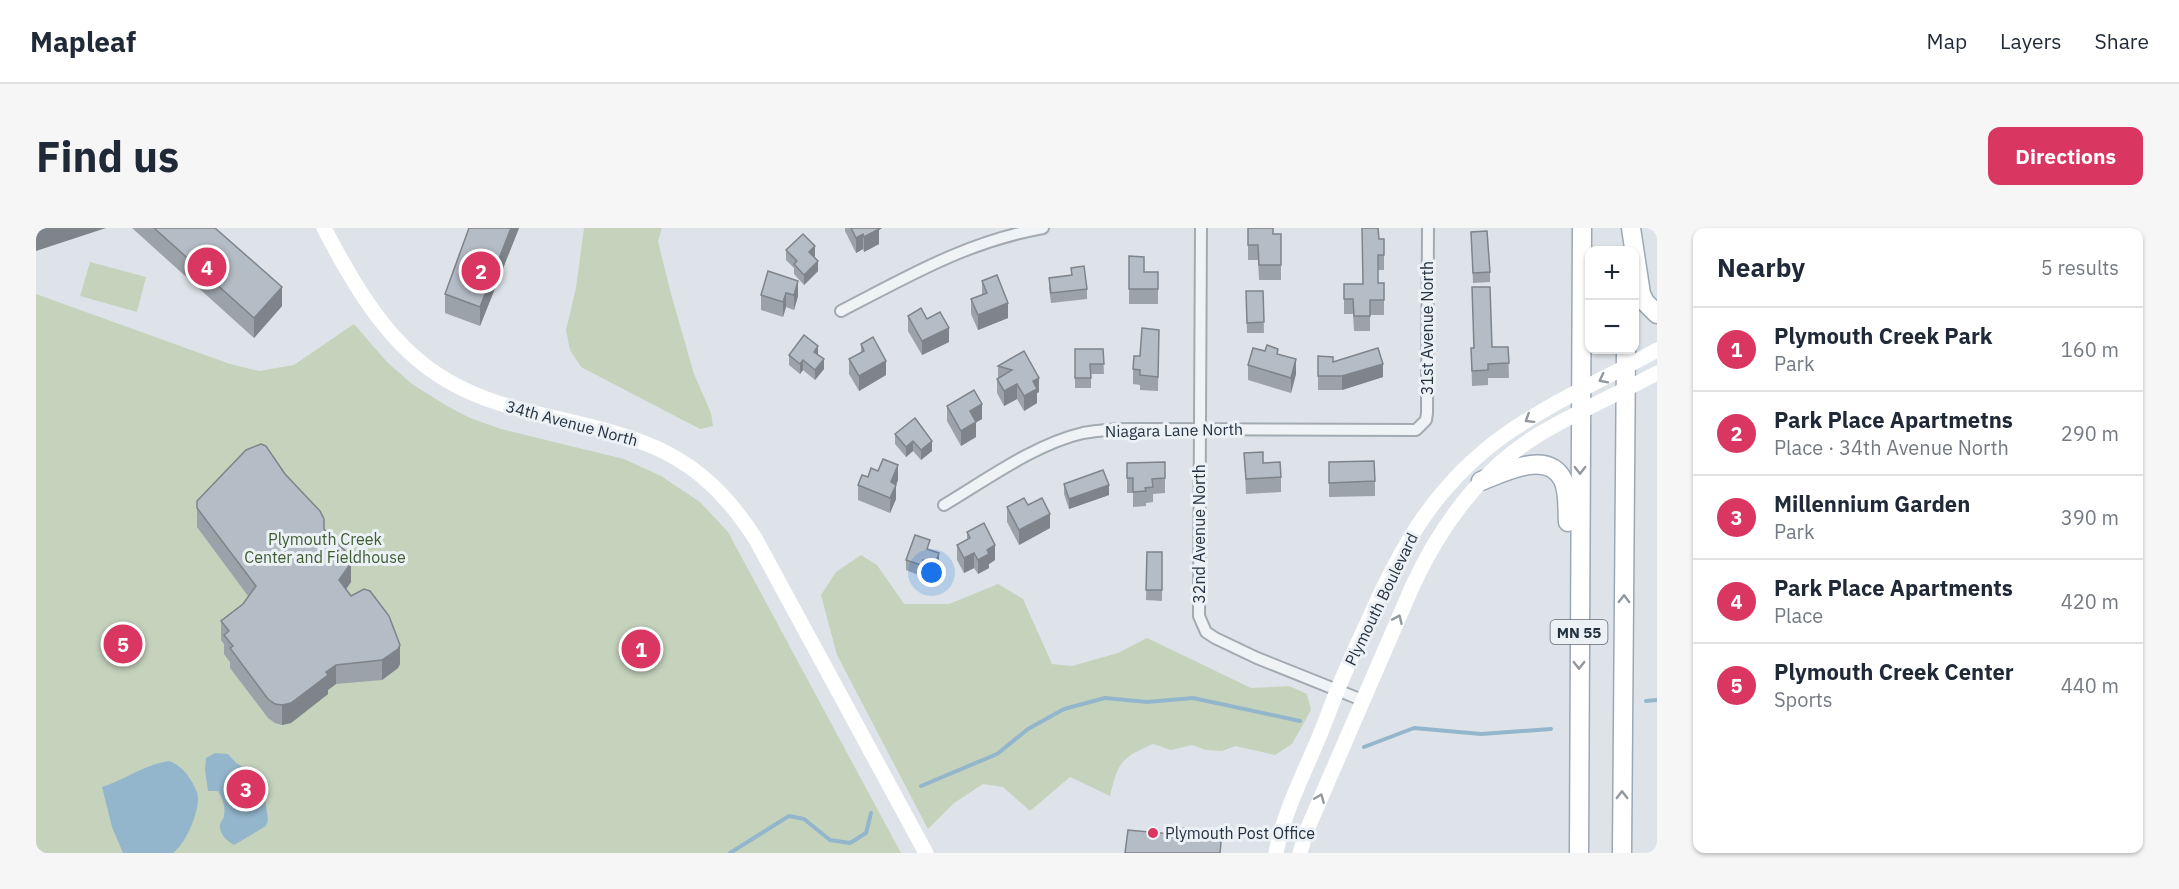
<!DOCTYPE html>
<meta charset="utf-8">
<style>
body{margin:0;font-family:"IBM Plex Sans",sans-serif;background:#f6f6f7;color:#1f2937}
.controls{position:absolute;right:18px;top:18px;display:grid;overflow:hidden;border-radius:12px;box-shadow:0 2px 4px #0004}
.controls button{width:54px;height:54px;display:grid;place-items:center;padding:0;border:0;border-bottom:2px solid #e0e1e3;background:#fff;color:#1f2937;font:30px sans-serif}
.you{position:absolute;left:896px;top:345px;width:21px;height:21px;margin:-15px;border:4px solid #fff;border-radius:50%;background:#1a73e8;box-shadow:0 0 0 9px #1a73e833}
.badge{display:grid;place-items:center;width:39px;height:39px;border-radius:50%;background:#d93661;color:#fff;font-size:20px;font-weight:700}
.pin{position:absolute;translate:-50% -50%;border:3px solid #fff;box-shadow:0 2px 6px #0006}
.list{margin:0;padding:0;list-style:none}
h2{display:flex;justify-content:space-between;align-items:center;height:78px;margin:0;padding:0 24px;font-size:26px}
h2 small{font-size:20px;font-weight:400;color:#747a83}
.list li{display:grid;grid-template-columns:39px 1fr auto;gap:18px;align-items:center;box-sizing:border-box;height:84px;padding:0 24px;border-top:2px solid #e0e1e3}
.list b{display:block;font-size:22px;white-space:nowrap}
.list p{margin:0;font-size:20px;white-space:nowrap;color:#747a83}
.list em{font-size:20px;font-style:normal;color:#747a83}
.map{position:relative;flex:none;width:1621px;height:625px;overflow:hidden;border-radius:12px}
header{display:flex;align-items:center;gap:36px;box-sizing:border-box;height:84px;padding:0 30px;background:#fff;border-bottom:2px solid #e0e1e3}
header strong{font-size:28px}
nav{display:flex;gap:33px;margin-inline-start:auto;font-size:21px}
.intro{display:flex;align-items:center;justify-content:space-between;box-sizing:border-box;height:144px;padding:0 36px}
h1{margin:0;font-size:42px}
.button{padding:15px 27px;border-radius:12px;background:#d93661;color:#fff;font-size:21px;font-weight:700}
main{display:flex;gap:36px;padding:0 36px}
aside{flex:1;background:#fff;border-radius:12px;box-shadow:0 2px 4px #0004}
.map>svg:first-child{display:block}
.green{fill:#c5d3bd}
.water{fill:#94b6cc}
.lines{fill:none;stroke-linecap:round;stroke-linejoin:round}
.stream{stroke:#94b6cc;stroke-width:4}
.street-casing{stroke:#a2aab2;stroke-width:14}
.primary-casing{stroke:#9ba8b5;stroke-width:21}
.street{stroke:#f0f3f6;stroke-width:10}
.secondary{stroke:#fff;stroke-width:15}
.primary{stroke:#fff;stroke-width:18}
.wall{fill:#9ba2a9}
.shaded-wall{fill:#7e848a}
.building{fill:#b4bcc5;stroke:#7e848a;stroke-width:1.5}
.oneway{stroke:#9298a0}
.poi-dot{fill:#d93661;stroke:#ecf1f6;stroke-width:2}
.labels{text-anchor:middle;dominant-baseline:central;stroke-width:6;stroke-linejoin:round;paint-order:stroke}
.shield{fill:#ecf1f6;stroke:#616b77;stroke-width:1.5}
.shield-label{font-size:15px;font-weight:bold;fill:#253240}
.street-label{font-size:16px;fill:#253240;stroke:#ecf1f6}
.park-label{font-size:16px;fill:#3e5d31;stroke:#ecf1f6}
.poi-label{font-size:16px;fill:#253240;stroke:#ecf1f6;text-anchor:start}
</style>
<header>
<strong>Mapleaf</strong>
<nav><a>Map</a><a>Layers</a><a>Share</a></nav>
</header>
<div class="intro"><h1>Find us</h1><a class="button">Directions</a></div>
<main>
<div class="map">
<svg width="1621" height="625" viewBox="0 0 1621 625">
<rect width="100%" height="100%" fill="#dde3e8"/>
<g class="green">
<polygon points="548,0 626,0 622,13 635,66 658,146 675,185 677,198 664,201 545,139 534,122 530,102 540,60"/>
<polygon points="54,34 110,49 101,84 44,68"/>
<polygon points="0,66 194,136 223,143 258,137 318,96 351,134 376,156 411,178 434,190 465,201 588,231 625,248 664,274 692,304 865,625 0,625"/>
<path d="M825,327L841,337L868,376H913L962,356L987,371L1016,436L1036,438L1082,425L1111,410L1215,460L1253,458L1271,466L1275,482L1256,516L1239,527L1199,518L1186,523L1170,522L1156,517L1135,522L1117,516C1084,530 1082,535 1074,568L1034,549L994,583L967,559L947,556L918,575L892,601L801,427L785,367L800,344Z"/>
</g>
<g class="water">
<path d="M179,525L192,526L200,535L216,544L225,558L228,564L232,592L230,598L198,617C191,613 183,606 184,597C185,593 188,591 188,587C190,579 186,569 182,563H172L169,542L170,530Z"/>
<path d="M133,533C147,538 155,550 161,564C166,579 150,616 137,625H87L76,599L66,559C89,552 109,536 133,533Z"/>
</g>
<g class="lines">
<g class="stream">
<polyline points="1610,473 1621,472"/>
<polyline points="1328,519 1378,500 1445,506 1515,501"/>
<polyline points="885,558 961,526 992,501 1028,481 1069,470 1111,474 1157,470 1264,493"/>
<polyline points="694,625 753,588 768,591 794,612 814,615 830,605 835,585"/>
</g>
<defs>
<g id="street">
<polyline points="1165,0 1163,388 1170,404 1179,410 1221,430 1326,472"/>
<path d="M805,83C873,48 930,14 1007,0"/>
<path d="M908,277C950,252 999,216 1047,205C1064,202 1080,201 1097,201L1380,202L1390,192L1391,185L1392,0"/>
</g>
<g id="primary">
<polyline points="1595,0 1605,66 1609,74 1621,86"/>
<path d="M1445,253C1467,245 1512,221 1527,252C1533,265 1531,281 1532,294"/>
<polyline points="1543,625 1546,0"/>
<polyline points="1586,625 1590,122"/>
</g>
</defs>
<use href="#street" class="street-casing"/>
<use href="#primary" class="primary-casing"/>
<use href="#street" class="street"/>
<g class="secondary">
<path d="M288,0C318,58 354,120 412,153C443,171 476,180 511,188C606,210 662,222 719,310L890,625"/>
<path d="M1240,625C1249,577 1274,535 1291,489C1303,456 1317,425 1332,393C1366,316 1400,256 1470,206C1517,173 1571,150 1621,122"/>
<path d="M1264,625L1270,604L1377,357C1405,297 1445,242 1502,207C1540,184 1582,166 1621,145"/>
</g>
<use href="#primary" class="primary"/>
</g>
<g class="wall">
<polygon points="96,0 179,0 246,78 218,110"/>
<polygon points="483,0 444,98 409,85 409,66"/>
<polygon points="809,0 846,0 843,2 843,16 828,24 827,21 820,25 809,3"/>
<polygon points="1212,0 1237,6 1245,6 1245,52 1223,52 1222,32 1212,32"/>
<polygon points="1435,4 1454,44 1454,54 1437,55"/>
<polygon points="1343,11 1348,11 1348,42 1342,42 1342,55 1348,55 1348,87 1334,87 1334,103 1318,103 1317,86 1308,86 1308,56 1326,56"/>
<polygon points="750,22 779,28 778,29 782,43 768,57 758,46 758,40 750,32"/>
<polygon points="1093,28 1108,44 1122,44 1122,76 1093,76"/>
<polygon points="1035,40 1051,61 1051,71 1015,75 1013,60 1013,50 1035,47"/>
<polygon points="732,43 762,68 758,82 750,79 747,89 725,82 725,67"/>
<polygon points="946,53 972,90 942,102 935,86 935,71 946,67"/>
<polygon points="1436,59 1456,119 1472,119 1473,150 1452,150 1452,157 1436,158 1435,120 1438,120"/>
<polygon points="1210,63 1227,63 1228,105 1211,105"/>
<polygon points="872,88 891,91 913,114 886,127 872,103"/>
<polygon points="1123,102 1122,163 1104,162 1104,157 1097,156 1097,141 1104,128"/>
<polygon points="825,116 850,147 823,163 813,146 813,131 825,125"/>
<polygon points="1039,121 1067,121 1068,146 1055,146 1055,160 1039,160"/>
<polygon points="988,123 1003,164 1001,165 1001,175 988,183 981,171 968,178 961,165 961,151 962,150 962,138"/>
<polygon points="1229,123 1242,126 1260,146 1255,165 1212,152 1212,137"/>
<polygon points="753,127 782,127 788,141 779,152 767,142 764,146 753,137"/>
<polygon points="1282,128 1297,134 1347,149 1306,162 1282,162"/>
<polygon points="911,178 946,191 940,194 940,209 925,218 911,193"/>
<polygon points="859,206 896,213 896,223 885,232 877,223 870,229 859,216"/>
<polygon points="1208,225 1227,235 1245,249 1245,264 1210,266"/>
<polygon points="1129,234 1129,265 1117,266 1117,274 1110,275 1110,278 1097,279 1097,265 1091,265 1091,235"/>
<polygon points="1293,234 1339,253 1339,268 1293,269"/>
<polygon points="832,249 862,252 860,257 860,271 854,285 822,272 822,257"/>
<polygon points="1028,256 1073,267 1033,281 1028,266"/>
<polygon points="161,273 288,301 315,354 310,361 364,436 362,440 346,452 300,456 292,462 292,466 255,495 246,497 239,495 232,490 194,440 194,434 188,426 188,416 185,412 185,393 207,376 212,368 161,299"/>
<polygon points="992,277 1014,300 983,317 971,294 971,279"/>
<polygon points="931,304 959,332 953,336 953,340 942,346 938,340 928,345 921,332 921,317 931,312"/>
<polygon points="894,322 903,335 899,347 887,343 885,348 870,342 870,332"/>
<polygon points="1111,324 1126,324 1126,373 1110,372"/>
</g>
<g class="shaded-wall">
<polygon points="12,0 70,0 0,23 0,4"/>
<polygon points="475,0 483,0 444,98 444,79"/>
<polygon points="837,0 846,0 843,2 843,16 828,24 828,9"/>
<polygon points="827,6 827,21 820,25 820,10"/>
<polygon points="779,18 779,28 773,34 773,24"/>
<polygon points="782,33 782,43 768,57 768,47"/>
<polygon points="762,53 762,68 758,82 758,67"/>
<polygon points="246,59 246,78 218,110 218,90"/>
<polygon points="750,65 750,79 747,89 747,74"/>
<polygon points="972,75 972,90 942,102 942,87"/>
<polygon points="913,100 913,114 886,127 886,113"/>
<polygon points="782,118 782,128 778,124"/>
<polygon points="788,131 788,141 779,152 779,142"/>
<polygon points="1260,131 1260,146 1255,165 1255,150"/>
<polygon points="767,132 767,142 764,146 764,136"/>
<polygon points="850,133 850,147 823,163 823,148"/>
<polygon points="1347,136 1347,149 1306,162 1306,148"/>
<polygon points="1003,150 1003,164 1001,165 1001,175 988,183 988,168 997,153"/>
<polygon points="981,156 981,171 968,178 968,163"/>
<polygon points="946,176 946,191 934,198 934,183"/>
<polygon points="940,194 940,209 925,218 925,203"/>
<polygon points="877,213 877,223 870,229 870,219"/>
<polygon points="896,213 896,223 885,232 885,222"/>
<polygon points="862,237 862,252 858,262 860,257 860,271 854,285 855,254"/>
<polygon points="1073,257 1073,267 1033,281 1033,271"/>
<polygon points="1014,286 1014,300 983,317 983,302"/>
<polygon points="959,317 959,332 953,336 953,340 942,346 942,332 951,322"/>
<polygon points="903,325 903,335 899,347 899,337"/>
<polygon points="938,325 938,340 928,345 928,330"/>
<polygon points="887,332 887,343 885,348 885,337"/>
<polygon points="315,335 315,354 303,371 303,352"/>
<polygon points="364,417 364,436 362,440 346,452 346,432"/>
<polygon points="300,437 300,456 292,462 292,466 255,495 246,497 246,477"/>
</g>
<g class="building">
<polygon points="0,0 12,0 0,4"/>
<polygon points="118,0 179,0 246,59 218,90"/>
<polygon points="433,0 475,0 444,79 409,66"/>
<polygon points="815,0 842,0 843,1 828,9 827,6 820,10"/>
<polygon points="1212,0 1237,0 1237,6 1245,6 1245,37 1223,37 1222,17 1212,17"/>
<polygon points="1326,0 1342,0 1343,11 1348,11 1348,27 1342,27 1342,55 1348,55 1348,72 1334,72 1334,88 1318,88 1317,71 1308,71 1308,56 1327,56"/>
<polygon points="1451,3 1454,44 1437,45 1435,4"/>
<polygon points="767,6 779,18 773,24 782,33 768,47 758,36 761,33 750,22"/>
<polygon points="1093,28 1108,29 1108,44 1122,44 1122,61 1093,61"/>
<polygon points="1048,38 1051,61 1015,65 1013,50 1036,47 1035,40"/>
<polygon points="732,43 762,53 758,67 750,65 747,74 725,67"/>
<polygon points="961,47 972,75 942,87 935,71 951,65 946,53"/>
<polygon points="1436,59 1454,59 1456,119 1472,119 1473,135 1452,136 1452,142 1436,143 1435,120 1438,120"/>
<polygon points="1210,63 1227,63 1228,94 1211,95"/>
<polygon points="885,80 891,91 904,84 913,100 886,113 872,88"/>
<polygon points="1106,100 1123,102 1122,149 1104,147 1104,142 1097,141 1098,128 1104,128"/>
<polygon points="768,107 782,118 778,124 788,131 779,142 767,132 764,136 753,127"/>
<polygon points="837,109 850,133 823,148 813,131 828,123 825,116"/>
<polygon points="1231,117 1242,121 1241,126 1260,131 1255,150 1212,137 1217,120 1229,123"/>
<polygon points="1342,120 1347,136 1306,148 1282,148 1282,128 1297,129 1297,134"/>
<polygon points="1039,121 1067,121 1068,136 1054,136 1055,150 1039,150"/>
<polygon points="988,123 1003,150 997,153 1001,161 988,168 981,156 968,163 961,151 976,142 962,138"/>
<polygon points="938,162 946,176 934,183 940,194 925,203 911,178"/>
<polygon points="879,190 896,213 885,222 877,213 870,219 859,206"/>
<polygon points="225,216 230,218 249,246 284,283 288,291 288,301 313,327 315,335 303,352 315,368 328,361 334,363 353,388 364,417 362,421 346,432 300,437 290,444 292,447 255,475 246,477 239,476 232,471 194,420 197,418 188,407 193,403 185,393 207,376 220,358 161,280 161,273 210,222"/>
<polygon points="1227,224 1227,235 1244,234 1245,249 1210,251 1208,225"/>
<polygon points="847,231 862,237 855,254 860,257 854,270 822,257 826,247 832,249 835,240 842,243"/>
<polygon points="1338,233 1339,253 1293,255 1293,234"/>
<polygon points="1129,234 1129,250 1116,251 1117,259 1109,260 1110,263 1097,264 1097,250 1091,250 1091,235"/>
<polygon points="1067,242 1073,257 1033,271 1028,256"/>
<polygon points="988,270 992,277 1006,270 1014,286 983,302 971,279"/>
<polygon points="948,295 959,317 951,322 953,326 942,332 938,325 928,330 921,317 934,310 931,304"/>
<polygon points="879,307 894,312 891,321 903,325 899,337 887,332 885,337 870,332"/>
<polygon points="1111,324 1126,324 1126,362 1110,362"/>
<polygon points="1147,600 1186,604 1184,625 1089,625 1092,602 1146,607"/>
</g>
<defs><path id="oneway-chevron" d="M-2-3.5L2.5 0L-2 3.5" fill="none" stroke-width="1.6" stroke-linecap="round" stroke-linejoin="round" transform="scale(1.5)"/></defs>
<g class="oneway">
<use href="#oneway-chevron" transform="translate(1567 151) rotate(153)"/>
<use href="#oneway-chevron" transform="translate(1493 191) rotate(148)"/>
<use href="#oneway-chevron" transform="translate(1544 242) rotate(90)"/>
<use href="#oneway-chevron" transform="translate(1588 371) rotate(-89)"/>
<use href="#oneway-chevron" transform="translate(1362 391) rotate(-66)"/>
<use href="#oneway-chevron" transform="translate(1543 437) rotate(90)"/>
<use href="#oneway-chevron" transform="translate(1586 567) rotate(-90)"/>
<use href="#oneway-chevron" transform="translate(1284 570) rotate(-67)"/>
</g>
<circle class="poi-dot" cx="1117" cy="605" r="6"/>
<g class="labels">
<rect class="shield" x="1514.5" y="392" width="57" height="24" rx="4.5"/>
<g class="shield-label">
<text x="1543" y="404">MN 55</text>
</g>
<g class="street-label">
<text transform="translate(1391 100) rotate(-90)">31st Avenue North</text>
<text transform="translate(536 195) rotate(15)">34th Avenue North</text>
<text transform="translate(1138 202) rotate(-1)">Niagara Lane North</text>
<text transform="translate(1163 306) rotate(-90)">32nd Avenue North</text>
<text transform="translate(1345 371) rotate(-64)">Plymouth Boulevard</text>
</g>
<g class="park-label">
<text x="289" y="311">Plymouth Creek<tspan x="289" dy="18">Center and Fieldhouse</tspan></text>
</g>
<g class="poi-label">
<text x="1129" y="605">Plymouth Post Office</text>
</g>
</g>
</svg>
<div class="controls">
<button>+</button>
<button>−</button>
</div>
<div class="you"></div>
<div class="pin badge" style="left:605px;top:421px">1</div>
<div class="pin badge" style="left:445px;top:43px">2</div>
<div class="pin badge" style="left:210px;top:561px">3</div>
<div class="pin badge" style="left:171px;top:39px">4</div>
<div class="pin badge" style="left:87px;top:416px">5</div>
</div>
<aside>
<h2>Nearby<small>5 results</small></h2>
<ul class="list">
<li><span class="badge">1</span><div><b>Plymouth Creek Park</b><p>Park</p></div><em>160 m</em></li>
<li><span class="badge">2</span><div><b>Park Place Apartmetns</b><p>Place · 34th Avenue North</p></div><em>290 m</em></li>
<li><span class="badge">3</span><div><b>Millennium Garden</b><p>Park</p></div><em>390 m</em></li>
<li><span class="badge">4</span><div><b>Park Place Apartments</b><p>Place</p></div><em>420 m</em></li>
<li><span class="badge">5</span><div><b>Plymouth Creek Center</b><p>Sports</p></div><em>440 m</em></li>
</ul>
</aside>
</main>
